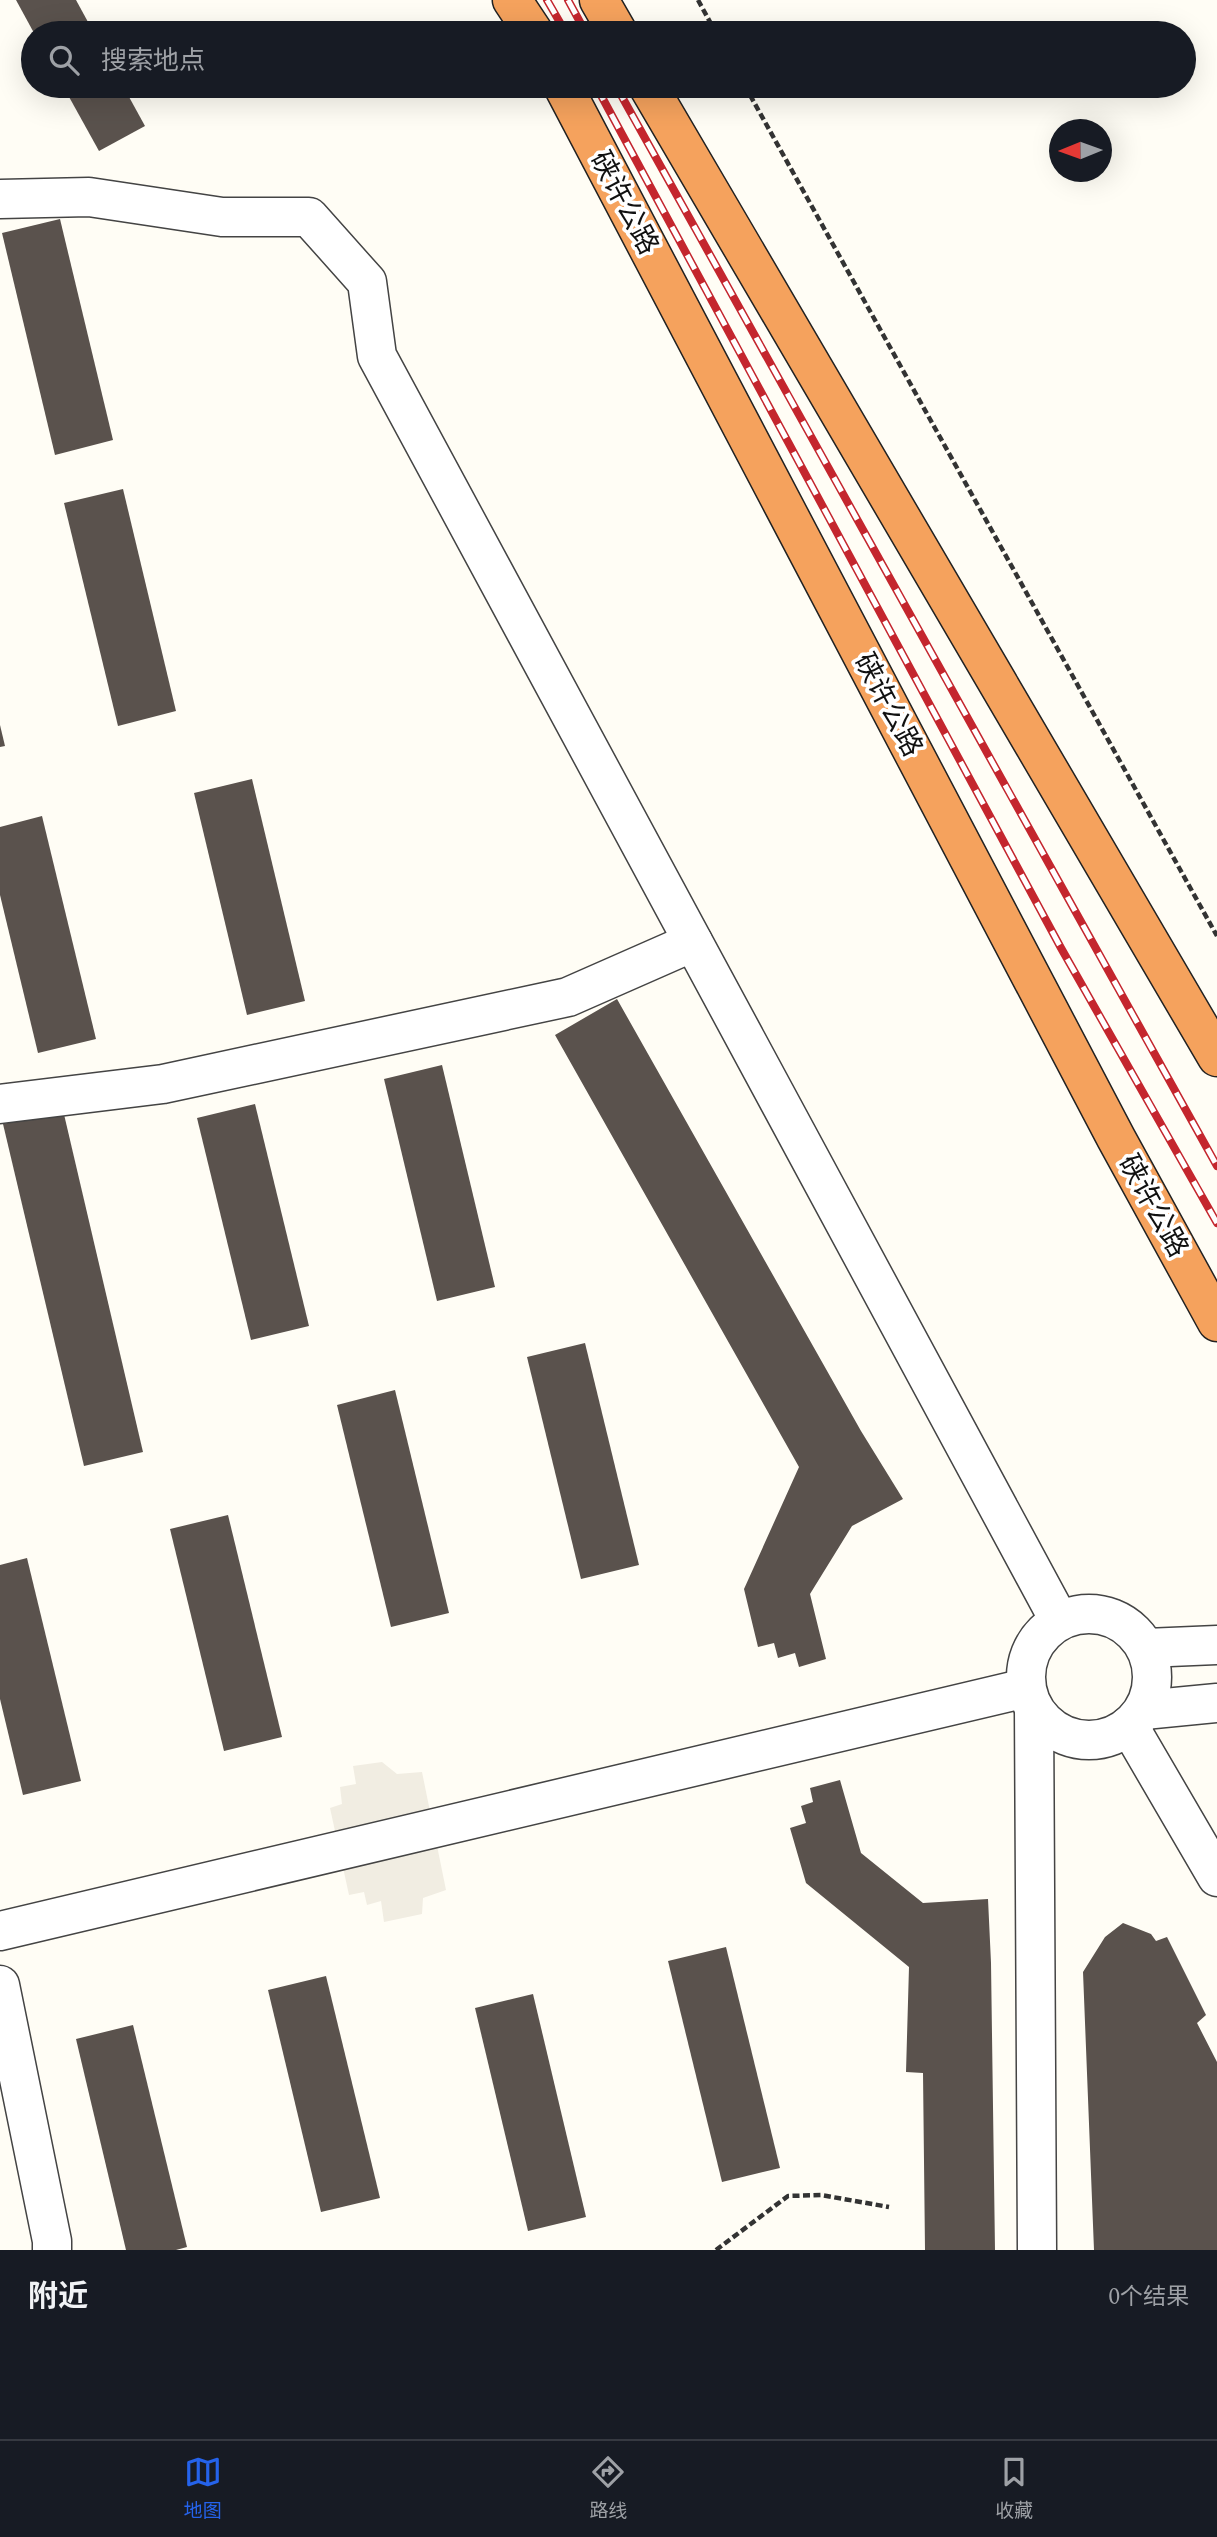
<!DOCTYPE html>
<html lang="zh">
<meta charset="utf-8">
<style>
body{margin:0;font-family:Spectral,"Noto Sans SC",serif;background:#20242c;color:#f1f3f6}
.compass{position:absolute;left:1049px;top:119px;width:63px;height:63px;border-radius:50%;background:#171b24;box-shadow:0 7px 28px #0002;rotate:269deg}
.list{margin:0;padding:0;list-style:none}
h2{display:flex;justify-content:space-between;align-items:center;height:91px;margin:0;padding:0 28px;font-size:30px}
h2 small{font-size:23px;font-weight:400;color:#9ea1a6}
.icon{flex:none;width:38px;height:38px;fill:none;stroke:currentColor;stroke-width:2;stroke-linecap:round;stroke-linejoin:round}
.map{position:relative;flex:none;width:1217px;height:2250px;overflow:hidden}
.search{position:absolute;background:#171b24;box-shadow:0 7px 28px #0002;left:21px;right:21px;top:21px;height:77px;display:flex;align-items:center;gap:18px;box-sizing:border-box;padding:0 24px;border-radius:38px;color:#9ea1a6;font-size:26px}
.sheet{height:189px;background:#171b24}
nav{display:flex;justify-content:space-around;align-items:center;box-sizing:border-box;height:98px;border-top:2px solid #363941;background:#171b24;font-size:19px;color:#9ea1a6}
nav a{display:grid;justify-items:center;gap:4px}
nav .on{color:#2563eb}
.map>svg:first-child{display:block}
.plaza{fill:#f1ede2}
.building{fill:#5a524d}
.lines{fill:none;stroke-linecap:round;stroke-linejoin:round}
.minor-casing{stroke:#444;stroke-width:41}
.highway-casing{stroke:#222;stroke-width:41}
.path{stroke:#333;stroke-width:4.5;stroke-dasharray:7 3.5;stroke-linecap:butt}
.minor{stroke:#fff;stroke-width:38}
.highway{stroke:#f5a25d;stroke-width:38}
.rail-casing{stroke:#c4262e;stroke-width:8}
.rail{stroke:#fff;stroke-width:5;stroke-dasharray:16;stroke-linecap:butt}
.labels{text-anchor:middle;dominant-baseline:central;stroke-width:7;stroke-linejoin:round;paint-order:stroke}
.street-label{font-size:28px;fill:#111;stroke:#fff}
</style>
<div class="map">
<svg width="1217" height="2250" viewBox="0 0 1217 2250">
<rect width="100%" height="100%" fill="#fffdf5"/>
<polygon class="plaza" points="382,1762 397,1774 422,1772 446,1890 423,1898 422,1914 384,1922 381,1901 367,1905 364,1892 349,1895 330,1808 342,1804 340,1787 356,1784 353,1766"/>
<g class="building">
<polygon points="16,0 76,0 94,33 34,33"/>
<polygon points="63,86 123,86 145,126 99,151"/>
<polygon points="60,219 113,440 55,455 2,233"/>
<polygon points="123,489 176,711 118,726 64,503"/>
<polygon points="0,725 5,746 0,747"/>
<polygon points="252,779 305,1001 247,1015 194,793"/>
<polygon points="42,816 96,1039 38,1053 0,895 0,827"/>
<polygon points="617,999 861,1431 903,1499 852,1526 810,1594 826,1659 799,1667 795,1653 778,1658 774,1643 758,1647 744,1589 799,1467 555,1035"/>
<polygon points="442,1065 495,1287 437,1301 384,1079"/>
<polygon points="255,1104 309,1326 251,1340 197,1118"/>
<polygon points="63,1110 143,1452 84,1466 3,1124"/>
<polygon points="585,1343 639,1565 581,1579 527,1357"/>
<polygon points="395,1390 449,1613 391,1627 337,1405"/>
<polygon points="228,1515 282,1737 224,1751 170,1529"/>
<polygon points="27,1558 81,1781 23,1795 0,1699 0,1565"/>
<polygon points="840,1780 861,1853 923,1903 988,1899 991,1963 995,2250 925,2250 923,2073 906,2072 909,1967 806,1883 790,1828 806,1823 801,1806 813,1802 810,1788"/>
<polygon points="1123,1923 1151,1934 1156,1941 1167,1937 1206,2015 1197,2023 1217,2062 1217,2250 1094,2250 1083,1972 1105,1937"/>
<polygon points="726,1947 780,2168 722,2182 668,1961"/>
<polygon points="326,1976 380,2198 321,2212 268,1990"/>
<polygon points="533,1994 586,2217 528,2231 475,2008"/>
<polygon points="133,2025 187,2247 176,2250 126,2250 76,2039"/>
</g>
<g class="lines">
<defs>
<g id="minor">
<polyline points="0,199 89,197 222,217 309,217 367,282 377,356 1059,1620"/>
<polyline points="0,1104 163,1084 568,997 693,942"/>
<circle cx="1089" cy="1677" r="63"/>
<polyline points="1146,1648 1217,1645"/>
<polyline points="1034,1709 1037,2250"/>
<polyline points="1144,1710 1217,1703"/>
<polyline points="1129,1726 1217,1877"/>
<polyline points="0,1931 1026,1688"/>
<polyline points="0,1985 52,2241 52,2250"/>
</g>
<g id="highway">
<polyline points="512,0 534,33"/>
<polyline points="599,0 618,33"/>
<polyline points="563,86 1116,1138 1217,1322"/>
<polyline points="648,86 1217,1057"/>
</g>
</defs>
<use href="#minor" class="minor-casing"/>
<use href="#highway" class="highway-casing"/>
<g class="path">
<polyline points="698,0 716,33"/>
<polyline points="745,86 1217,936"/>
<polyline points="716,2250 788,2196 821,2195 889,2207"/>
</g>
<use href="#minor" class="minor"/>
<use href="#highway" class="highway"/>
<defs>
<g id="rail">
<polyline points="547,0 566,33"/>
<polyline points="568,0 586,33"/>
<polyline points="596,86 1061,948 1217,1223"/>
<polyline points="616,86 1217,1166"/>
</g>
</defs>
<use href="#rail" class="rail-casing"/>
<use href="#rail" class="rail"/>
</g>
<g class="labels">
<g class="street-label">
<text transform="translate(624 203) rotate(62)">硖许公路</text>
<text transform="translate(888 705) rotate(62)">硖许公路</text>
<text transform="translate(1153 1206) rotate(61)">硖许公路</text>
</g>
</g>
</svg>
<svg class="compass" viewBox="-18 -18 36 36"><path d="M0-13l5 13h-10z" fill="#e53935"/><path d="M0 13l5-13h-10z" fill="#9ea1a6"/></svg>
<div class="search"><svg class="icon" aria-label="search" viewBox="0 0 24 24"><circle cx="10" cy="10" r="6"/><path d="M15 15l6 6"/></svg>搜索地点</div>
</div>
<section class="sheet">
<h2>附近<small>0个结果</small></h2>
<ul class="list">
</ul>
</section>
<nav>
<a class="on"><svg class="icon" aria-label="map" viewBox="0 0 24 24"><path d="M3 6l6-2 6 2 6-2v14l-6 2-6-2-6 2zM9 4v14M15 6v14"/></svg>地图</a>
<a><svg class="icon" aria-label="directions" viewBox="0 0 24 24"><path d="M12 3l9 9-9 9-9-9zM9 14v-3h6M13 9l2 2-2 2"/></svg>路线</a>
<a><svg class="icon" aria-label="saved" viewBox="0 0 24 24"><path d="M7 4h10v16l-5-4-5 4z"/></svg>收藏</a>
</nav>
